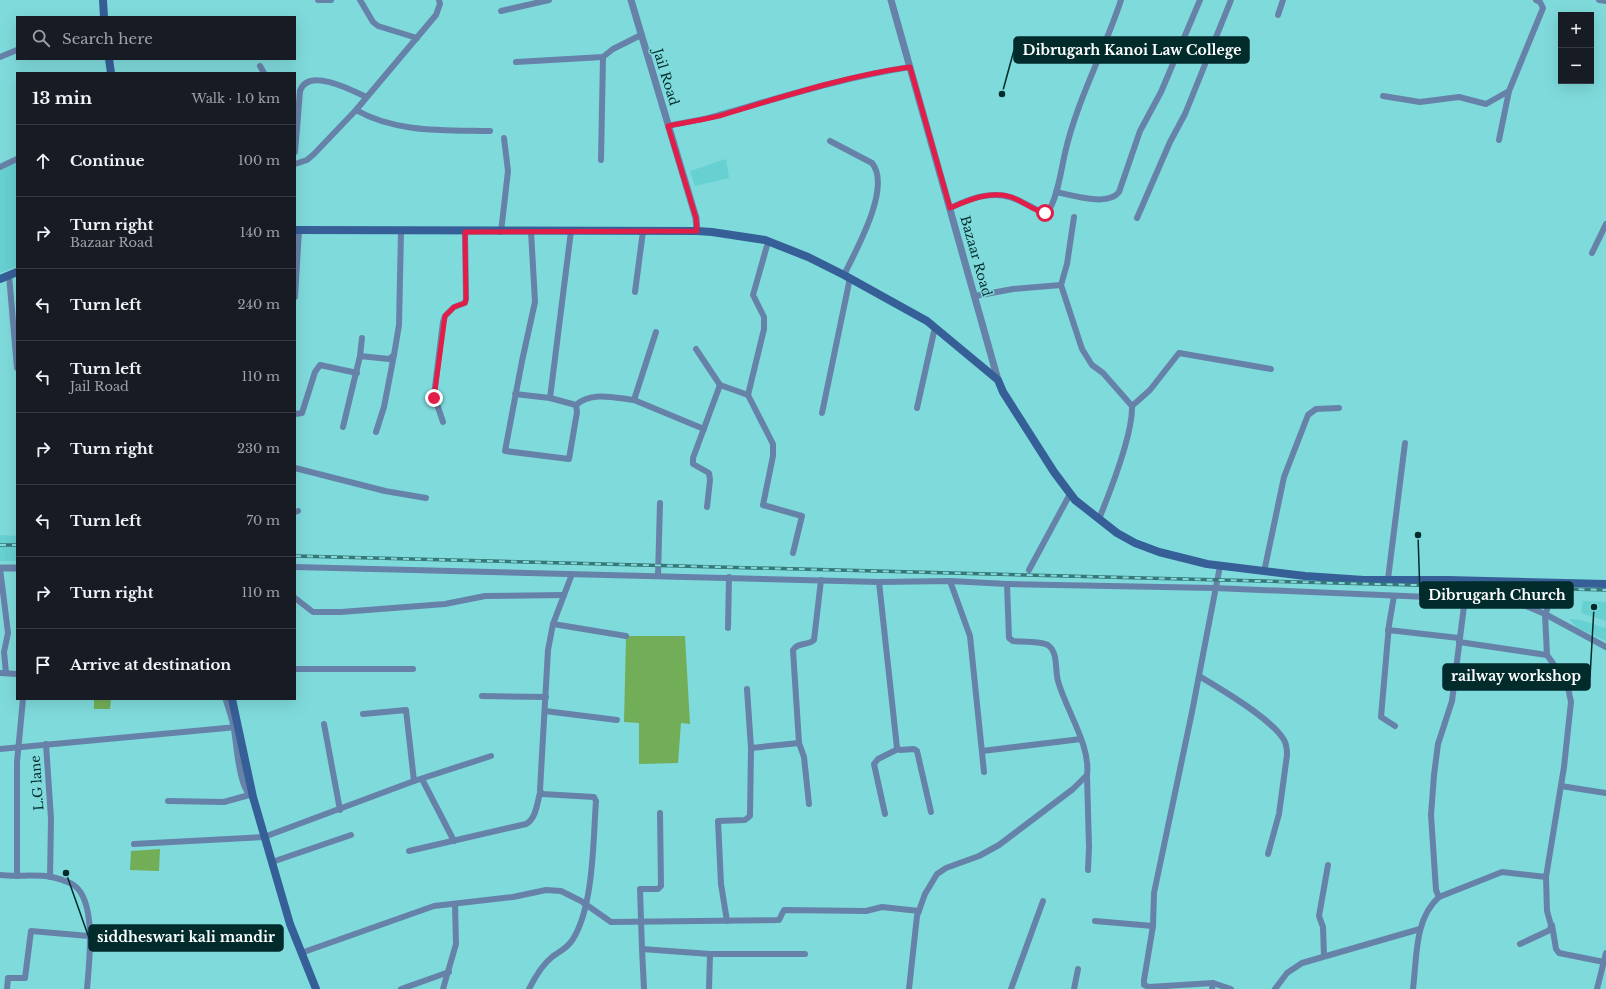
<!DOCTYPE html>
<meta charset="utf-8">
<style>
body{margin:0;font-family:"Libre Baskerville",serif;background:#20242c;color:#f1f3f6}
.controls{position:absolute;right:12px;top:12px;display:grid;overflow:hidden;border-radius:0px;box-shadow:0 4px 16px #0002}
.controls button{width:36px;height:36px;display:grid;place-items:center;padding:0;border:0;border-bottom:1px solid #363941;background:#171b24;color:#f1f3f6;font:20px sans-serif}
.stop{position:absolute;width:12px;height:12px;margin:-9px;border:3px solid #e11d48;border-radius:50%;background:#fff}
.stop.end{background:#e11d48;border-color:#fff;box-shadow:0 1px 4px #0008}
.list{margin:0;padding:0;list-style:none}
h2{display:flex;justify-content:space-between;align-items:center;height:52px;margin:0;padding:0 16px;font-size:17px}
h2 small{font-size:13px;font-weight:400;color:#9ea1a6}
.list li{display:grid;grid-template-columns:26px 1fr auto;gap:12px;align-items:center;box-sizing:border-box;height:72px;padding:0 16px;border-top:1px solid #363941}
.list b{display:block;font-size:15px;white-space:nowrap}
.list p{margin:0;font-size:13px;white-space:nowrap;color:#9ea1a6}
.list em{font-size:13px;font-style:normal;color:#9ea1a6}
.icon{flex:none;width:22px;height:22px;fill:none;stroke:currentColor;stroke-width:2;stroke-linecap:round;stroke-linejoin:round}
.map{position:relative;flex:none;width:1606px;height:989px;overflow:hidden}
.search{position:absolute;background:#171b24;box-shadow:0 4px 16px #0002;left:16px;top:16px;width:280px;height:44px;display:flex;align-items:center;gap:10px;box-sizing:border-box;padding:0 14px;border-radius:0px;color:#9ea1a6;font-size:15px}
.panel{position:absolute;background:#171b24;box-shadow:0 4px 16px #0002;left:16px;top:72px;width:280px;height:628px;border-radius:0px}
.map>svg:first-child{display:block}
.built{fill:#67d0d1}
.green{fill:#72ae57}
.lines{fill:none;stroke-linecap:round;stroke-linejoin:round}
.minor{stroke:#6782a9;stroke-width:6}
.tertiary{stroke:#6782a9;stroke-width:7}
.secondary{stroke:#365f97;stroke-width:8}
.rail-casing{stroke:#387677;stroke-width:3.5}
.rail{stroke:#7fdadb;stroke-width:2;stroke-dasharray:6;stroke-linecap:butt}
.route{stroke:#e11d48;stroke-width:5}
.labels{text-anchor:middle;dominant-baseline:central;stroke-width:3;stroke-linejoin:round;paint-order:stroke}
.street-label{font-size:13px;fill:#022b2c;stroke:#7fdadb}
.leader{fill:none;stroke:#022b2c;stroke-width:1.5}
.callout-dot{fill:#022b2c;stroke:#7fdadb;stroke-width:1.5}
.callout{fill:#022b2c;stroke:#022b2c;stroke-width:1.5}
.callout-label{font-size:14px;text-anchor:middle;font-weight:bold;fill:#fff}
</style>
<div class="map">
<svg width="1606" height="989" viewBox="0 0 1606 989">
<rect width="100%" height="100%" fill="#7fdadb"/>
<g class="built">
<polygon points="726,159 729,178 695,186 690,171"/>
<polygon points="17,163 17,266 0,273 0,170"/>
<polygon points="0,535 17,536 17,561 0,561"/>
<polygon points="1583,601 1606,602 1606,621 1581,613"/>
<polygon points="1569,619 1581,620 1605,628 1606,625 1606,641 1578,628"/>
</g>
<g class="green">
<polygon points="626,636 685,636 690,724 681,723 678,763 639,764 639,723 624,722"/>
<polygon points="94,699 111,699 110,709 94,709"/>
<polygon points="160,849 159,871 130,870 131,851"/>
</g>
<g class="lines">
<g class="minor">
<polyline points="318,0 331,0"/>
<polyline points="360,0 373,22 378,26 417,38"/>
<polyline points="1599,0 1606,1"/>
<polyline points="501,11 549,0"/>
<polyline points="1278,15 1283,0"/>
<polyline points="0,57 17,50"/>
<polyline points="516,62 603,57"/>
<polyline points="260,66 264,73"/>
<polyline points="1383,96 1420,102 1459,97 1486,104 1509,91"/>
<path d="M356,110C396,133 445,130 490,131"/>
<path d="M668,126C685,122 703,120 719,115C782,97 845,77 910,67"/>
<polyline points="1499,140 1509,91 1543,8 1540,2 1536,0"/>
<path d="M830,141L872,163C892,187 856,250 844,275"/>
<path d="M295,152L300,91C308,67 352,90 366,97"/>
<polyline points="601,160 603,57 613,49 641,35"/>
<polyline points="295,164 307,160 314,154 356,110 436,15 440,4 439,0"/>
<polyline points="0,167 17,159"/>
<path d="M1056,192C1072,195 1108,207 1119,192L1140,131L1161,92L1200,0"/>
<path d="M950,208C969,199 989,191 1010,197C1020,200 1031,207 1041,212L1045,213C1056,209 1062,165 1065,153C1077,100 1104,52 1121,0"/>
<polyline points="1074,217 1067,264 1061,285 1082,349 1092,365 1103,373 1132,406 1150,390 1179,353 1271,369"/>
<polyline points="1137,218 1170,142 1185,114 1231,0"/>
<polyline points="501,232 508,171 504,138"/>
<polyline points="768,242 753,295 764,317 764,329 748,395 773,444 773,456 763,505 802,516 793,553"/>
<polyline points="1592,253 1606,224"/>
<polyline points="9,275 17,368"/>
<polyline points="635,292 643,231"/>
<polyline points="975,296 1013,289 1061,285"/>
<polyline points="295,297 299,230"/>
<polyline points="696,349 720,385"/>
<polyline points="360,356 362,338"/>
<polyline points="515,394 550,398 576,405 577,412 569,459 505,451 522,361 535,302 531,231"/>
<polyline points="550,398 571,231"/>
<polyline points="634,400 704,429"/>
<path d="M576,405C592,391 615,398 634,400L656,332"/>
<polyline points="917,408 935,327"/>
<polyline points="822,413 850,278"/>
<polyline points="295,414 302,413 315,372 320,365 357,373"/>
<polyline points="443,422 434,395 443,322 445,316 454,307 465,303 466,299 465,232"/>
<polyline points="343,427 360,356 389,359 394,355 399,325 401,232"/>
<polyline points="376,432 384,407 394,355"/>
<polyline points="295,468 385,491 426,498"/>
<polyline points="707,507 710,480 709,473 693,464 693,458 720,385 748,395"/>
<polyline points="295,512 298,511"/>
<path d="M1099,519C1110,492 1133,433 1132,406"/>
<path d="M295,567L879,582L950,581L1007,584L1009,638L1013,641C1020,642 1044,641 1049,646C1058,653 1055,671 1058,681C1066,710 1091,746 1087,775L1073,789L999,845L979,856L946,868L937,874L925,894L917,916L909,989"/>
<polyline points="0,568 8,633 4,652 6,673"/>
<polyline points="1029,570 1070,494"/>
<polyline points="1264,572 1284,477 1308,415 1316,409 1339,408"/>
<polyline points="658,576 660,503"/>
<polyline points="1388,579 1405,443"/>
<polyline points="950,581 970,636 984,772"/>
<polyline points="879,582 897,748 900,750 914,749 917,751 931,812"/>
<polyline points="1007,584 1215,588 1498,600 1526,606 1545,614 1606,647"/>
<polyline points="1394,596 1389,625 1381,717 1395,726"/>
<polyline points="295,598 313,612 341,612 445,604 485,596 564,595"/>
<polyline points="553,624 626,636"/>
<polyline points="728,628 729,577"/>
<polyline points="1388,630 1459,638"/>
<polyline points="1459,642 1547,655"/>
<polyline points="295,669 413,669"/>
<polyline points="0,673 17,674"/>
<path d="M1199,676C1221,689 1272,719 1284,740C1287,745 1287,750 1287,755L1279,814L1268,854"/>
<polyline points="482,696 546,697"/>
<polyline points="545,711 617,720"/>
<polyline points="363,714 406,710 414,781"/>
<polyline points="324,724 340,810"/>
<polyline points="46,744 51,819 50,877"/>
<polyline points="751,748 799,743"/>
<polyline points="0,749 237,727"/>
<polyline points="982,751 1081,739"/>
<polyline points="1087,776 1089,847 1088,870"/>
<polyline points="422,779 454,841"/>
<polyline points="1561,786 1606,793"/>
<polyline points="168,801 224,802 249,795"/>
<path d="M809,804L804,757L799,743L793,650C797,642 808,646 814,640L821,580"/>
<polyline points="885,814 874,764 878,759 898,749"/>
<polyline points="134,844 264,837 414,781 491,756"/>
<path d="M409,851L526,824C536,819 537,803 540,793"/>
<polyline points="272,862 351,835"/>
<path d="M0,875C17,877 35,874 52,877C59,879 69,881 75,886C97,904 89,963 87,989"/>
<polyline points="17,876 17,762 23,699"/>
<polyline points="1439,897 1436,890 1431,815 1434,775 1438,744 1452,701 1465,598"/>
<polyline points="727,921 721,884 718,821 745,820 750,816 751,748 747,689"/>
<polyline points="1095,921 1153,926"/>
<polyline points="1552,925 1556,949 1559,953 1604,962"/>
<polyline points="1520,944 1550,930 1551,925 1547,911 1546,877"/>
<polyline points="642,949 640,889 658,889 661,886 660,813"/>
<polyline points="301,953 434,906 513,897 546,890 561,891 581,901 611,922 779,920 784,910 866,911 882,907 919,911"/>
<polyline points="1324,956 1323,927 1319,916 1328,865"/>
<polyline points="1213,983 1231,989"/>
<polyline points="7,989 8,978 25,978 31,931 89,936"/>
<polyline points="401,989 449,972"/>
<polyline points="443,989 456,944 455,904"/>
<path d="M529,989C535,977 542,965 552,957C560,951 568,948 573,939C594,905 593,840 596,801L594,797L542,794L540,790L548,650L553,624L572,574"/>
<polyline points="644,989 642,949 710,954 805,954"/>
<polyline points="709,989 710,954"/>
<polyline points="1011,989 1043,901"/>
<polyline points="1074,989 1078,969"/>
<polyline points="1212,989 1213,983 1149,987 1144,985 1144,980 1153,926 1154,893 1192,712 1220,566"/>
<polyline points="1275,989 1287,973 1302,963 1420,929"/>
<path d="M1413,989C1417,958 1414,919 1439,897L1502,872L1546,877L1564,767L1571,702L1567,683L1547,655L1545,614L1547,610L1550,582"/>
<polyline points="1597,989 1606,953"/>
</g>
<g class="tertiary">
<polyline points="631,0 696,218 697,231"/>
<polyline points="891,0 998,380"/>
<polyline points="0,568 17,568"/>
<path d="M226,699C229,708 232,717 234,726C237,742 239,789 253,797"/>
</g>
<g class="secondary">
<polyline points="103,0 104,17"/>
<polyline points="109,59 111,73"/>
<polyline points="295,230 697,231 712,232 765,240 808,257 844,275 927,321 998,380 1003,392 1054,472 1075,500 1117,533 1135,543 1159,552 1207,564 1305,576 1364,580 1448,580 1606,584"/>
<polyline points="0,279 17,272"/>
<polyline points="232,699 253,797 290,924 316,989"/>
</g>
<defs>
<g id="rail">
<polyline points="0,545 17,545"/>
<polyline points="295,556 1606,590"/>
</g>
</defs>
<use href="#rail" class="rail-casing"/>
<use href="#rail" class="rail"/>
</g>
<g class="lines">
<path class="route" d="M434,398L445,316L454,307L465,303L466,299L465,232L697,231L696,218L668,126C685,122 703,120 719,116C782,97 845,76 910,67L950,208C969,200 991,190 1011,197C1023,201 1032,210 1045,213"/>
</g>
<g class="labels">
<g class="street-label">
<text transform="translate(666 77) rotate(73)">Jail Road</text>
<text transform="translate(976 256) rotate(74)">Bazaar Road</text>
<text transform="translate(37 783) rotate(-94)">L.G lane</text>
</g>
</g>
<path class="leader" d="M1002 94L1014 50M1418 535L1420 595M1594 607L1590 677M66 873L89 938"/>
<g class="callout-dot">
<circle cx="1002" cy="94" r="4"/>
<circle cx="1418" cy="535" r="4"/>
<circle cx="1594" cy="607" r="4"/>
<circle cx="66" cy="873" r="4"/>
</g>
<g class="callout">
<rect x="1014" y="37" width="235" height="26" rx="4"/>
<rect x="1420" y="582" width="153" height="26" rx="4"/>
<rect x="1443" y="664" width="147" height="26" rx="4"/>
<rect x="89" y="925" width="194" height="26" rx="4"/>
</g>
<g class="callout-label">
<text x="1132" y="55">Dibrugarh Kanoi Law College</text>
<text x="1497" y="600">Dibrugarh Church</text>
<text x="1516" y="681">railway workshop</text>
<text x="186" y="942">siddheswari kali mandir</text>
</g>
</svg>
<div class="controls">
<button>+</button>
<button>−</button>
</div>
<div class="stop" style="left:1045px;top:213px"></div>
<div class="stop end" style="left:434px;top:398px"></div>
<div class="search"><svg class="icon" aria-label="search" viewBox="0 0 24 24"><circle cx="10" cy="10" r="6"/><path d="M15 15l6 6"/></svg>Search here</div>
<section class="panel">
<h2>13 min<small>Walk · 1.0 km</small></h2>
<ul class="list">
<li><svg class="icon" aria-label="ahead" viewBox="0 0 24 24"><path d="M12 20V5M6 11l6-6 6 6"/></svg><div><b>Continue</b></div><em>100 m</em></li>
<li><svg class="icon" aria-label="right" viewBox="0 0 24 24"><path d="M7 20v-9h11M14 6l5 5-5 5"/></svg><div><b>Turn right</b><p>Bazaar Road</p></div><em>140 m</em></li>
<li><svg class="icon" aria-label="left" viewBox="0 0 24 24"><path d="M17 20v-9H6M10 6l-5 5 5 5"/></svg><div><b>Turn left</b></div><em>240 m</em></li>
<li><svg class="icon" aria-label="left" viewBox="0 0 24 24"><path d="M17 20v-9H6M10 6l-5 5 5 5"/></svg><div><b>Turn left</b><p>Jail Road</p></div><em>110 m</em></li>
<li><svg class="icon" aria-label="right" viewBox="0 0 24 24"><path d="M7 20v-9h11M14 6l5 5-5 5"/></svg><div><b>Turn right</b></div><em>230 m</em></li>
<li><svg class="icon" aria-label="left" viewBox="0 0 24 24"><path d="M17 20v-9H6M10 6l-5 5 5 5"/></svg><div><b>Turn left</b></div><em>70 m</em></li>
<li><svg class="icon" aria-label="right" viewBox="0 0 24 24"><path d="M7 20v-9h11M14 6l5 5-5 5"/></svg><div><b>Turn right</b></div><em>110 m</em></li>
<li><svg class="icon" aria-label="arrive" viewBox="0 0 24 24"><path d="M6 21V4h12l-3 4 3 4H6"/></svg><div><b>Arrive at destination</b></div></li>
</ul>
</section>
</div>
